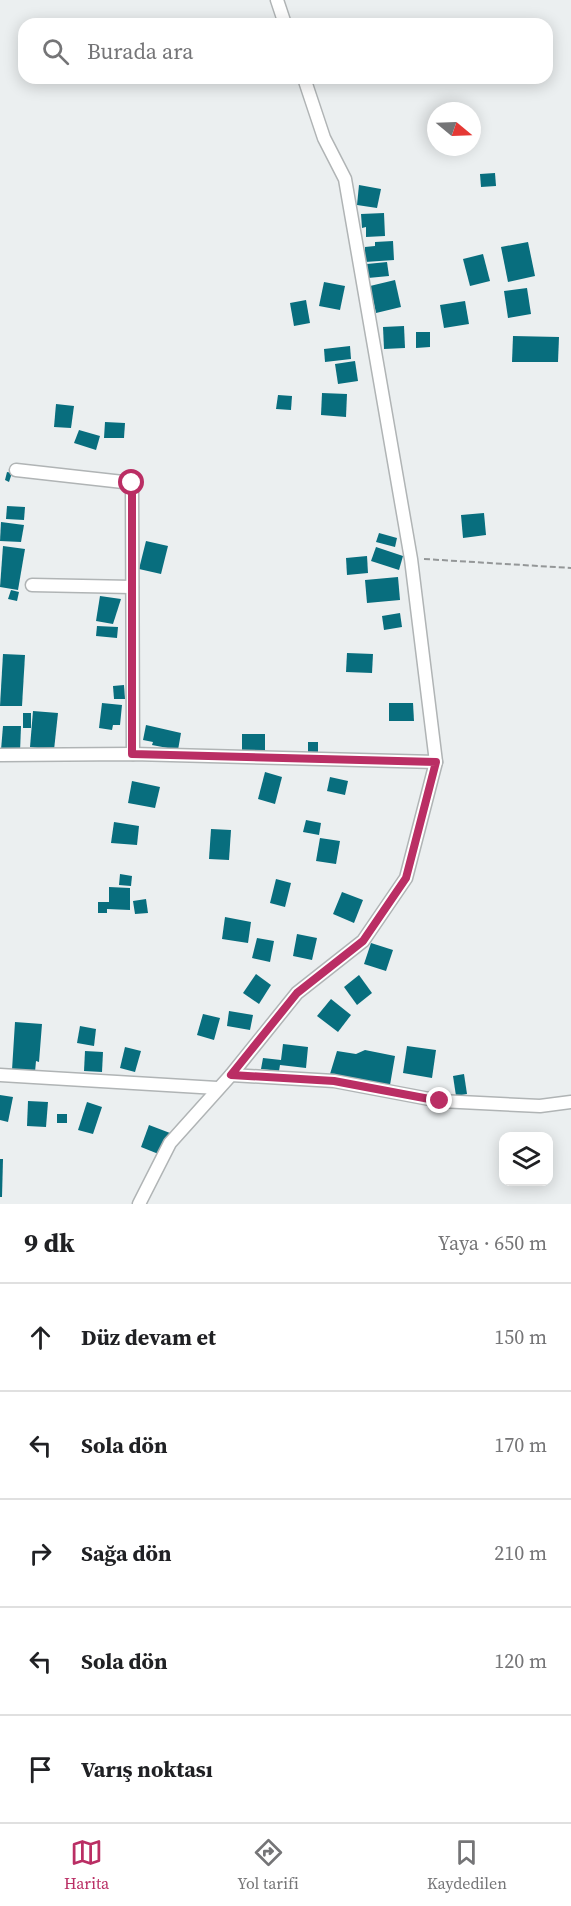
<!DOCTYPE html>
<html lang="tr">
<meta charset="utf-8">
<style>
body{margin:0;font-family:"Source Serif 4",serif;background:#f2f2f2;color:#202124}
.controls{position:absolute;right:18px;bottom:18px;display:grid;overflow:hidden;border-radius:12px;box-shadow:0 3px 15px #0003}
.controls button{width:54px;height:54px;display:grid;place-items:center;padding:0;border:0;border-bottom:2px solid #e0e0e0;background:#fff;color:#202124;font:30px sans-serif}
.compass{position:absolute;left:427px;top:102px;width:54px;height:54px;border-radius:50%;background:#fff;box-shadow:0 3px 15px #0003;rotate:109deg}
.stop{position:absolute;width:18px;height:18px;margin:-14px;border:4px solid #ba2e64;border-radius:50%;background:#fff}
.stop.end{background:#ba2e64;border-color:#fff;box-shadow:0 2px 6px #0008}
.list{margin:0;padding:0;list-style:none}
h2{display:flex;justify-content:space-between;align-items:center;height:78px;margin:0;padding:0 24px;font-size:26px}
h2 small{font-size:20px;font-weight:400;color:#757577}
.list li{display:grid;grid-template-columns:39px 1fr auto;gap:18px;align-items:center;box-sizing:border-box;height:108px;padding:0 24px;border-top:2px solid #e0e0e0}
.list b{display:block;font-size:22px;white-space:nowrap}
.list em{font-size:20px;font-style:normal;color:#757577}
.icon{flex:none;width:33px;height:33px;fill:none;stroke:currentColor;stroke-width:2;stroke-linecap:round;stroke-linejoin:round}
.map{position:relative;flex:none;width:571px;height:1204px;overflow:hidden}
.search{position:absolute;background:#fff;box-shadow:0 3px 15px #0003;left:18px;right:18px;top:18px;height:66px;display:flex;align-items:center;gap:15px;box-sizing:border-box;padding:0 21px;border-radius:18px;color:#757577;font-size:22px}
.sheet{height:618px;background:#fff}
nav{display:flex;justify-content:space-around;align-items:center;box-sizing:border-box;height:84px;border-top:2px solid #e0e0e0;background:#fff;font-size:16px;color:#757577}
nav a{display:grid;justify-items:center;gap:3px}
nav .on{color:#ba2e64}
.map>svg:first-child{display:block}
.building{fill:#086e7e}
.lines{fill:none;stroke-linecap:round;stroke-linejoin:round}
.minor-casing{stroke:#b0b4b5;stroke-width:15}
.path{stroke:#949798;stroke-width:2;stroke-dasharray:6 3;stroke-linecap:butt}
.minor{stroke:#fff;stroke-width:12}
.route{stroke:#ba2e64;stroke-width:8}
</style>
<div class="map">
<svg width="571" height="1204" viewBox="0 0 571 1204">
<rect width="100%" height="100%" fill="#ebeff0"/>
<g class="building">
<polygon points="495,173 496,186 481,187 480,174"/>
<polygon points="359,185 381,189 377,208 357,205"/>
<polygon points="384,213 385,236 366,237 366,227 362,228 361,214"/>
<polygon points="393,241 394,260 365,262 365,247 375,246 375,242"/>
<polygon points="528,242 535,276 508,282 501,247"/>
<polygon points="483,254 490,281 470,286 463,259"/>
<polygon points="387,262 389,276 368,278 367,264"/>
<polygon points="395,280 401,307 376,313 370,286"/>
<polygon points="324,282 345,286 340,310 319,306"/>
<polygon points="527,288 531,314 508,318 504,291"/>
<polygon points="306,300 310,323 294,326 290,303"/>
<polygon points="465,301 469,324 444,328 440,305"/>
<polygon points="404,326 405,348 384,349 383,327"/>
<polygon points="416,332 430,332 430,347 416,348"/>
<polygon points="513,336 559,337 558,362 512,362"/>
<polygon points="350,346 351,359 325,362 324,349"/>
<polygon points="355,361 358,381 338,384 335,364"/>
<polygon points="322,393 347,394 346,417 321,415"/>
<polygon points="278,395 292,396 291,410 276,409"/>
<polygon points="56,404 74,406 71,428 54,427"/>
<polygon points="105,422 125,423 124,438 104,438"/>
<polygon points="79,430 100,436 96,450 74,443"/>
<polygon points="7,472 12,473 9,482 5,480"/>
<polygon points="7,506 25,507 24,520 6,519"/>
<polygon points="484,513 486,535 463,538 461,515"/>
<polygon points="1,522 24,525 21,542 0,541"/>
<polygon points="379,533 397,538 395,547 376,542"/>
<polygon points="146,541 168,546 161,574 139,569"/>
<polygon points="3,546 25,549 18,590 0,587"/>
<polygon points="376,547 403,556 399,570 371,561"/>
<polygon points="367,556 368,573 347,575 346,558"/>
<polygon points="398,577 400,600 367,603 365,580"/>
<polygon points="11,590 19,592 17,601 8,599"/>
<polygon points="100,596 121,599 113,624 96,621"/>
<polygon points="400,613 402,627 384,630 382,616"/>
<polygon points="97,626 118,627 117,638 96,636"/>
<polygon points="347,653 373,654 372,673 346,672"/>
<polygon points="3,654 25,655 22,706 0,706"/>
<polygon points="124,685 125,699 114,699 113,686"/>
<polygon points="102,703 122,705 120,725 113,725 112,730 99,728"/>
<polygon points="389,703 413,703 414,721 389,721"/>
<polygon points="33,711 58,713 54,750 30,747"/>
<rect x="23" y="713" width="8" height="15"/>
<polygon points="146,725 181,733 178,750 152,745 153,742 143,740"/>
<polygon points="3,726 21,726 20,752 1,750"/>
<rect x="242" y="734" width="23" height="18"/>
<rect x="308" y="742" width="10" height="10"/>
<polygon points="265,772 282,777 275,804 258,799"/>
<polygon points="330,777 348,781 345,795 327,791"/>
<polygon points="132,781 160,787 155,808 128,803"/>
<polygon points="306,820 321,823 319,835 303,832"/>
<polygon points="114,822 139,826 137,845 111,843"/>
<polygon points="211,829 231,830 229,860 209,859"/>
<polygon points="320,838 340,841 336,864 316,861"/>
<polygon points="120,874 132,876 131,886 119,885"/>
<polygon points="276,879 291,883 285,907 270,903"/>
<polygon points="109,887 130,888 130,910 107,909 107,913 98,913 98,902 109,902"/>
<polygon points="342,892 363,900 354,923 333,914"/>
<polygon points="146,899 148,913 135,914 133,901"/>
<polygon points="225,917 251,922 248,943 222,939"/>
<polygon points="297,934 317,938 312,960 293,956"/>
<polygon points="257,938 274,941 270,962 252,958"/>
<polygon points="371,943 393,950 386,971 364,964"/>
<polygon points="256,974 271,985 259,1004 243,993"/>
<polygon points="359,975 372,993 357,1005 344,987"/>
<polygon points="331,999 351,1015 338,1032 317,1016"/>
<polygon points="229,1011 253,1015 250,1030 227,1026"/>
<polygon points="203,1014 220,1018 214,1040 197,1035"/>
<polygon points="15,1022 42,1024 39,1062 36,1061 35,1072 12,1070"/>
<polygon points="80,1026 96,1029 94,1046 77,1043"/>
<polygon points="283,1044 308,1047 306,1068 280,1065 279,1071 261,1069 263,1058 281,1060"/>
<polygon points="407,1046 436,1050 432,1078 403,1073"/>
<polygon points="125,1047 141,1051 135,1072 120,1068"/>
<polygon points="365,1050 395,1056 390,1085 330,1074 337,1051 356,1054"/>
<polygon points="85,1051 103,1052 102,1072 84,1071"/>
<polygon points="464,1074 467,1094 456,1096 453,1076"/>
<polygon points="0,1095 13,1097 8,1122 0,1120"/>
<polygon points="28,1101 48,1102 46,1127 27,1126"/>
<polygon points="87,1102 102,1107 93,1134 78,1130"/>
<rect x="57" y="1114" width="10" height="9"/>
<polygon points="149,1125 170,1133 161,1155 141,1147"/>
<polygon points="0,1159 3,1159 2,1197 0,1197"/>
</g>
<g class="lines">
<defs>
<g id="minor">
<polyline points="277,0 285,24"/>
<polyline points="16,470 132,483 133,754"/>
<polyline points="32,585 132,587"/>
<polyline points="0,755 133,754 436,762"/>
<polyline points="0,1075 217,1088"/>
<polyline points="231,1075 334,1081 440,1101 540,1106 571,1102"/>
<polyline points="139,1204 170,1143 231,1075 297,993 363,941 406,878 436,762 411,559 345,179 324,138 304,78"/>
</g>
</defs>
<use href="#minor" class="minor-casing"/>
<polyline class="path" points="424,559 571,568"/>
<use href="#minor" class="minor"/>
</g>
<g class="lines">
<polyline class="route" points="132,483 132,754 436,762 406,878 363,941 297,993 231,1075 334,1081 440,1101"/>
</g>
</svg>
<div class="controls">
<button><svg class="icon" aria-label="layers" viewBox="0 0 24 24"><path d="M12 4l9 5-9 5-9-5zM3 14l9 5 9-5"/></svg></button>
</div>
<svg class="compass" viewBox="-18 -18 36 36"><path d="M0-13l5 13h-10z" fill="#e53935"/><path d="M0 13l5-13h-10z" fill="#757577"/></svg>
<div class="stop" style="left:132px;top:483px"></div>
<div class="stop end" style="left:440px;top:1101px"></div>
<div class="search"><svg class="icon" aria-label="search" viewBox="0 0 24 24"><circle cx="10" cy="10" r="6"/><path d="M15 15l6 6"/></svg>Burada ara</div>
</div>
<section class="sheet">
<h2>9 dk<small>Yaya · 650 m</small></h2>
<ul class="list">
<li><svg class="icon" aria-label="ahead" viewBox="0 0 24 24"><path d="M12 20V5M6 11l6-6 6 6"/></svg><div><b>Düz devam et</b></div><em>150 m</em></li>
<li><svg class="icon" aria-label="left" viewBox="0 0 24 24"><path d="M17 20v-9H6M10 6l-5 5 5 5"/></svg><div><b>Sola dön</b></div><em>170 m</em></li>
<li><svg class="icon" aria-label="right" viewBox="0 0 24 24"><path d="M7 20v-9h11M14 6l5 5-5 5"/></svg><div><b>Sağa dön</b></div><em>210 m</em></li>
<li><svg class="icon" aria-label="left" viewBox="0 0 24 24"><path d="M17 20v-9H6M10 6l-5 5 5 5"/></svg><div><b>Sola dön</b></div><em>120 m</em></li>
<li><svg class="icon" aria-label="arrive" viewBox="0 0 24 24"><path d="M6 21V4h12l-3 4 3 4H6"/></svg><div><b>Varış noktası</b></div></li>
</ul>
</section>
<nav>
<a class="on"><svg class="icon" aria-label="map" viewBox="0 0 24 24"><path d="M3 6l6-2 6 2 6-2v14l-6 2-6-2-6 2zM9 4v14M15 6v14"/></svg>Harita</a>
<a><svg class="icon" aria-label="directions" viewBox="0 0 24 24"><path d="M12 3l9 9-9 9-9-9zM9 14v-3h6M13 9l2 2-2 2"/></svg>Yol tarifi</a>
<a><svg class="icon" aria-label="saved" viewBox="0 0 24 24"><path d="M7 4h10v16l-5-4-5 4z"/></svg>Kaydedilen</a>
</nav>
